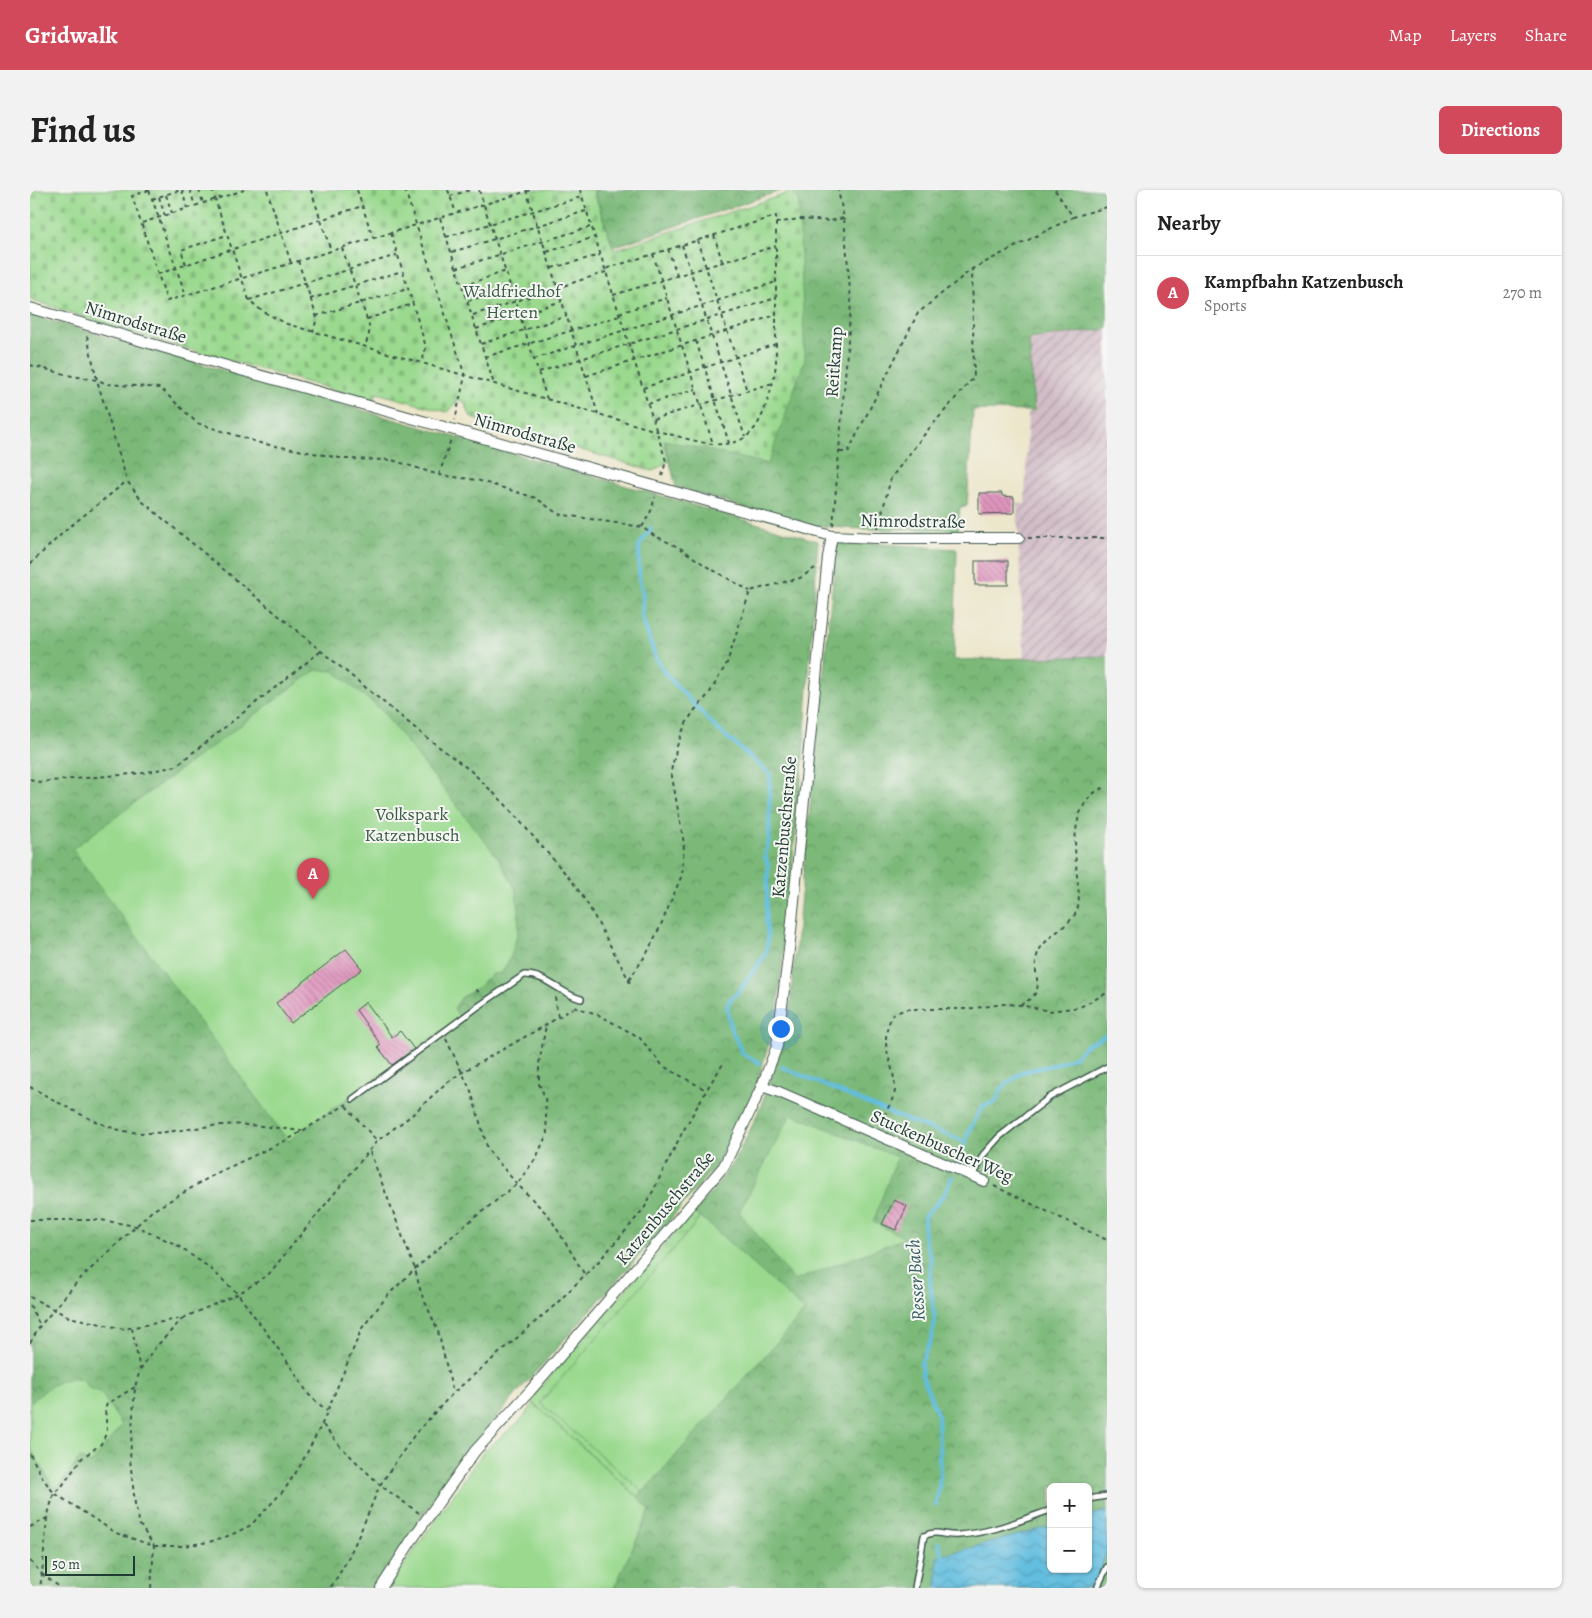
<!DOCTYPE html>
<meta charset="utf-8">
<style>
body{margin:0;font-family:Alegreya,serif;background:#f2f2f2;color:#222}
.controls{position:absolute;right:15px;bottom:15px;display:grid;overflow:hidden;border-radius:8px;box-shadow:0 1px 4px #0004}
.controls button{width:45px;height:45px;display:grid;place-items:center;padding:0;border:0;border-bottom:1px solid #e0e0e0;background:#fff;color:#222;font:25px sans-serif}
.scale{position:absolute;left:15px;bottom:12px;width:90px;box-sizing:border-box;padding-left:5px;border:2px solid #1f3d34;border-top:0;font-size:14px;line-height:18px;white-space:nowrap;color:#1f3d34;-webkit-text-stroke:4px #f6f6f2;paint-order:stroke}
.you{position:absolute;left:750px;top:838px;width:18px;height:18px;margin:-12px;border:4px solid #fff;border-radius:50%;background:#1a73e8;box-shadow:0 0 0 8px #1a73e833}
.badge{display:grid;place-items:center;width:32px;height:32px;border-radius:50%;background:#d1495b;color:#fff;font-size:16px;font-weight:700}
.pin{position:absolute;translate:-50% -41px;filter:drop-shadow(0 1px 2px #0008)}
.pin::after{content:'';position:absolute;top:26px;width:18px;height:15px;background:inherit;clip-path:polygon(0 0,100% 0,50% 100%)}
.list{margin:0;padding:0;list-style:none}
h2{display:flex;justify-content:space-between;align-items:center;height:65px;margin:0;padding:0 20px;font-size:21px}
h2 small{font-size:16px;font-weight:400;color:#767676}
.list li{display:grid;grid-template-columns:32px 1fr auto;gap:15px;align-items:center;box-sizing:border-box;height:75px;padding:0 20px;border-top:1px solid #e0e0e0}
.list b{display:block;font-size:19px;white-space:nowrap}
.list p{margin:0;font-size:16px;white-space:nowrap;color:#767676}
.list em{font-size:16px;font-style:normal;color:#767676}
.map{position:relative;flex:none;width:1077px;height:1398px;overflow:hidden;border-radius:8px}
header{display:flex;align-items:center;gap:30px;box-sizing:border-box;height:70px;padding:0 25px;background:#d1495b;color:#fff}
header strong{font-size:24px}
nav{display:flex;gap:28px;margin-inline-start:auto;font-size:18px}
.intro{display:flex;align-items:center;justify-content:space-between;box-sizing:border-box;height:120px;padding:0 30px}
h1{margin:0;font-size:35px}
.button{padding:12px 22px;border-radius:8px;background:#d1495b;color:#fff;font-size:18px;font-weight:700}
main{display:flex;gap:30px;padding:0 30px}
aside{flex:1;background:#fff;border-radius:8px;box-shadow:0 1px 4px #0004}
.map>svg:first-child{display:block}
.industrial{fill:url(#industrial-furrows)}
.grass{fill:url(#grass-tufts);stroke:#5c8b61}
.forest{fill:url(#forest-crowns);stroke:#4d7b56;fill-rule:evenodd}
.cemetery{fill:url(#cemetery-stones);stroke:#5c8b61}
.green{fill:#9ad98e;stroke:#5c8b61}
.water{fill:url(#water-waves);stroke:#407d8a}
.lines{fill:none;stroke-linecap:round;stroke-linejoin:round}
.stream{stroke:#62bddf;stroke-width:4}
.building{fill:url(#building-back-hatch)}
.lane-casing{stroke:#3e564b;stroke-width:8}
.street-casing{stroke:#3e564b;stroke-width:12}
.path{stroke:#3e564b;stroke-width:2;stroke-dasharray:4 4;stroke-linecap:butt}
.lane{stroke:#fff;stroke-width:5}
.street{stroke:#fff;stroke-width:10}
.labels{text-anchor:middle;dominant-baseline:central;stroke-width:4;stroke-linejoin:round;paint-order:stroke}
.park-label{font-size:18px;fill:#385c46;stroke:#f6f6f2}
.street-label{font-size:18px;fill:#1f3d34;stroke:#f6f6f2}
.water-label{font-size:19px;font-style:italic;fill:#305d5f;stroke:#f6f6f2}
</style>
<header>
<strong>Gridwalk</strong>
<nav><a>Map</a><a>Layers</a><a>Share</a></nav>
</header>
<div class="intro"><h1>Find us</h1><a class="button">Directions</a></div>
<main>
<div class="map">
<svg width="1077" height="1398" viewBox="0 0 1077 1398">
<defs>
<pattern id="industrial-furrows" width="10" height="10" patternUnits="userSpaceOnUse" patternTransform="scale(1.25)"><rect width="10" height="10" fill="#d2bdc7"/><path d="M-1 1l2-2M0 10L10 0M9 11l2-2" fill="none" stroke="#aa9ba2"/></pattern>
<pattern id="grass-tufts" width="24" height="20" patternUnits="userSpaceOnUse" patternTransform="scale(1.25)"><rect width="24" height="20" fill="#9ad98e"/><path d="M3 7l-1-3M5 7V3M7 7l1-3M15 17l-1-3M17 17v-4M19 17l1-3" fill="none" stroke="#84bb7b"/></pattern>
<pattern id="forest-crowns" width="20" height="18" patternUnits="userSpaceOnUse" patternTransform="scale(1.25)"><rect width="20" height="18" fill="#7bb979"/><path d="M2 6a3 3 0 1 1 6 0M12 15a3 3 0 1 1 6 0" fill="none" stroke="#649864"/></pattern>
<pattern id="cemetery-stones" width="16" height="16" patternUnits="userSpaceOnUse" patternTransform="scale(1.25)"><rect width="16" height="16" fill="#9ad98e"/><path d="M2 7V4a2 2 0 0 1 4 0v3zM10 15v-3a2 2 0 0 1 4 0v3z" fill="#84bb7b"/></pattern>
<pattern id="water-waves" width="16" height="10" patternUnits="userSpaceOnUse" patternTransform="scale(1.25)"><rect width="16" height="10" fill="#62bddf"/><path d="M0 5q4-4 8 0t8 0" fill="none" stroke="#509bb6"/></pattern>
<pattern id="building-back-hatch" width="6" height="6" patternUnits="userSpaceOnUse" patternTransform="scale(1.25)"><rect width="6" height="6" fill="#e095be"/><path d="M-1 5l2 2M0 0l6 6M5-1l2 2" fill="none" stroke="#b57b9b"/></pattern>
</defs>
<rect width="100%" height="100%" fill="#f6f6f2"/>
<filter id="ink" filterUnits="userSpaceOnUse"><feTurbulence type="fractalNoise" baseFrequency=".02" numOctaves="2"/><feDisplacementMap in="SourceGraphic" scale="10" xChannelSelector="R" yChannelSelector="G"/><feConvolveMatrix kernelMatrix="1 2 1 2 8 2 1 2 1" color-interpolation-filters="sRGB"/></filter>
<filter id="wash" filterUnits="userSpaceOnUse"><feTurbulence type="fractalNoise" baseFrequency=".0096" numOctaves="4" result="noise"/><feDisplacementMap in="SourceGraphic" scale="20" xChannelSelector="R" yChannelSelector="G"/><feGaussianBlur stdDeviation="1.12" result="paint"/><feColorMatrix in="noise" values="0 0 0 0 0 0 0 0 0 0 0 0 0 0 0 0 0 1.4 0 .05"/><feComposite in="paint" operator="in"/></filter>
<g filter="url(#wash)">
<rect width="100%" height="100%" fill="#ece6cb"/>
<polygon class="industrial" points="1077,139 1077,466 994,469 987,313 995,314 998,222 1005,222 998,150"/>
<polygon class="grass" points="663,1022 671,1027 511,1213 613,1302 608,1307 500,1210"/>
<g class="forest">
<polygon points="564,0 753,0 583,57"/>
<path d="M767,0H1077V139L999,149L1004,221L943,220L937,316L930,317L928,340C881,338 833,342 786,335C739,327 692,310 646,297L634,248Z"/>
<polygon points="0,125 788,351 773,569 746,831 724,901 687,974 630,1042 495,1194 438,1261 395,1322 346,1398 0,1398"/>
<path d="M807,351L927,359L924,470L1077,466V1398H584L620,1320L608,1307L775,1121L663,1022C673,1012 683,1002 691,990C724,944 742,889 758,835ZM1021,1297H1058V1379H1021Z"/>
</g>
<polygon class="cemetery" points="0,0 563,0 584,60 768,0 775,169 738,274 634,250 639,271 623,281 442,228 436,218 435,212 427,210 425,215 417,222 347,203 343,211 95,141 0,109"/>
<g class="green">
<polygon points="286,480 304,481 351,520 469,669 485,698 489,720 488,742 481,766 472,783 463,784 454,790 451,795 431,808 424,818 430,828 258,951 42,659"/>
<polygon points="761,924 867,967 843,1032 875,1048 764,1091 709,1022"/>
<polygon points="671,1027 775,1121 613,1302 510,1213"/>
<polygon points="53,1189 57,1197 71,1203 92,1235 61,1274 50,1268 29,1296 23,1296 3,1263 0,1255 0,1213 19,1197 33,1190"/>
<polygon points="504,1214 608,1307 620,1320 584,1398 358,1398 454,1261 490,1231"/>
</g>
<polygon class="water" points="1077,1321 1077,1360 1065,1398 907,1398 907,1367 1021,1336 1021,1379 1058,1379 1058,1326"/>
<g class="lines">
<g class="stream">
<polyline points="621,338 609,356 609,388 613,404 612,427 626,469 634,482 684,536 740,584 739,649 735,666 738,675 736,731 738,748 736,763 710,800 699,811 697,819 701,839 713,864 730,873"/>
<polyline points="752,877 864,925 936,952"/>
<polyline points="928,975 939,941 953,916 966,912 972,898 992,882 1027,874 1046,866 1056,855 1077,845"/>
<polyline points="906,1315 910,1289 908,1226 892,1186 891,1172 901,1150 905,1131 900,1092 901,1070 894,1046 894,1027 914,1005 922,987"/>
<polyline points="909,1353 914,1370"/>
</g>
</g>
<g id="blocks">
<g class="building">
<polygon points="949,303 972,303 972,306 984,307 984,323 949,324"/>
<rect x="945" y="371" width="33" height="24"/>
<polygon points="316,759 332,779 261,833 246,813"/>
<polygon points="336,812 362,847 370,841 384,859 362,875 348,857 351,855 326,820"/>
<polygon points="864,1010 877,1016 866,1040 852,1034"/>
</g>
</g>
</g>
<g filter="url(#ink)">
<use href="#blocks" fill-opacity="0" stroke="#3e564b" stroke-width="1"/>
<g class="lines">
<defs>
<g id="lane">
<path d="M323,909L446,818L494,785C516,784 530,804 551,809"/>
<polyline points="943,987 953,965 969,947 1020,907 1077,877"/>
<polyline points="1058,1309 1077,1306"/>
<polyline points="1068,1396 1077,1377"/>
<path d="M885,1398L894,1346C907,1339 916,1347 929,1345C961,1343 991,1330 1021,1320"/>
</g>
<g id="street">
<polyline points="0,118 207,179 802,346 846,348 989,348"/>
<polyline points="732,896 749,902 954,991"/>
<polyline points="351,1398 381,1351 445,1261 500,1201 694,976 732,896 747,856 760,751 798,367 802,346"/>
</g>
</defs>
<use href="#lane" class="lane-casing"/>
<use href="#street" class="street-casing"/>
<g class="path">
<polyline points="119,0 102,6 137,111 501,0"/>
<polyline points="119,0 156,106"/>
<polyline points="152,0 157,18"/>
<polyline points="160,0 165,16"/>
<polyline points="169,0 173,13"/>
<path d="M182,0L219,110L232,121L257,134L627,241C645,245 665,252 683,254C714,256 727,242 736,215C741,201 744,189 746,174V26L575,79"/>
<polyline points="237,0 261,73"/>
<polyline points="281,0 301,61"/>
<polyline points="327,0 343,48"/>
<polyline points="375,0 435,186 425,230"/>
<polyline points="418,0 426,23"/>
<polyline points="449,0 517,209"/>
<polyline points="496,0 568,224"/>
<polyline points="550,0 636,271 632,286"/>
<polyline points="1025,0 1043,27 1077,17"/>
<polyline points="136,5 142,23"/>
<polyline points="420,6 440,0"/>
<polyline points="129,7 135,26"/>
<polyline points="122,9 150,0"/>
<polyline points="410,28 464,194"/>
<polyline points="112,33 214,0"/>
<polyline points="746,33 769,29 800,31 814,28"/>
<polyline points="361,43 396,157 392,173"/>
<polyline points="684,45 692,71"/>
<polyline points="416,47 551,7"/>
<polyline points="667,50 717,201"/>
<polyline points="652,55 715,247"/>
<polyline points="312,58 339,135 339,144 335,157"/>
<polyline points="638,59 647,85"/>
<polyline points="422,62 556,21"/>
<polyline points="517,62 565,47"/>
<polyline points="623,64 683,254"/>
<polyline points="268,71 287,128 283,142"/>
<polyline points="156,74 151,60 197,45"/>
<polyline points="426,78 560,37"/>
<polyline points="522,78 570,65"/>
<polyline points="128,84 332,16"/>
<polyline points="433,96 476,81"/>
<polyline points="583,105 746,56"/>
<polyline points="280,109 372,81"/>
<polyline points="219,110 367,65"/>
<polyline points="438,111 481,97"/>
<polyline points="589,123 637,108"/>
<polyline points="443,125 576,82"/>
<polyline points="286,126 377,99"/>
<polyline points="337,129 382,114"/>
<polyline points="446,139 532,111"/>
<polyline points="57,146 67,190 97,291 113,312 291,461 396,547 441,581 475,614 542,691 557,713 599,790 600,796"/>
<polyline points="666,151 699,253"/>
<polyline points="451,154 537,126"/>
<polyline points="455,167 589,126"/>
<polyline points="504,169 746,92"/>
<polyline points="0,175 42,186 67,190 78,194 130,198 167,233 230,253 315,269 362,270 409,285 447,290 506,308 528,324 612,337 623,345 650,358 676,376 720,401"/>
<polyline points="509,182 746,108"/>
<polyline points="556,186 746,125"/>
<polyline points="613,198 746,154"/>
<polyline points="618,214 666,199"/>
<polyline points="623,229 743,193"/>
<polyline points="810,262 818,262 888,123 942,79 1043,27"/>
<polyline points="409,285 421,249"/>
<polyline points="803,336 821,113 814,28 808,0"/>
<polyline points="612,337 621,321 625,307"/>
<polyline points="848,338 861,288 897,241 944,187 942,79"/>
<polyline points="998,348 1077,348"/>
<polyline points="0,374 37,339 97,291"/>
<polyline points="0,589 9,592 113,583 146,576 291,461"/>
<polyline points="599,790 617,763 630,737 652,685 654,654 641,581 647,556 655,535 664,521 679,504 697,473 720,401 770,388 785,378"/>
<polyline points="446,799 451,805"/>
<polyline points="525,807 528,827"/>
<path d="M990,815C1020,800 1001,791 1007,766C1012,746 1044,736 1048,717C1050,707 1048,696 1047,686C1045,663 1042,636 1054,615C1060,606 1066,599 1077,597"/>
<polyline points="544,817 567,824 609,847 633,876 676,900"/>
<polyline points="416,849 441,901 458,960 487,994 519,1026 555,1085"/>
<path d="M0,897C27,911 71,939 101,942C131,946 161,937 192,935C218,933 246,938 272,941"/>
<polyline points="316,916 347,951"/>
<path d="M851,933C854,925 864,908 865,901C865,870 846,857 863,824L877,819H937L974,814L990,815L1020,821L1050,817L1077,803"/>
<polyline points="340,962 385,1079 391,1103 408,1141 423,1203"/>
<polyline points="964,996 1077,1050"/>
<polyline points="0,1030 71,1030 106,1036 145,1054 180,1078 208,1104 255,1168 279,1205 297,1221"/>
<polyline points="0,1107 39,1127 94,1139 153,1128 208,1104 238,1085 347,951 382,925 414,895 431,883 516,835 543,818"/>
<polyline points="0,1115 10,1136"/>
<polyline points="102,1138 110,1180"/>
<polyline points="0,1153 10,1136 47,1092 122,1021 187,983 259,949 317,914"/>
<path d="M293,1235L309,1255L350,1295C335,1330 322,1367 300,1398"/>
<polyline points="0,1264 14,1290 24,1303 86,1343 124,1356 153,1356 179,1352 201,1345 221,1335 255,1299 270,1276 292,1234 332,1138 358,1105 385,1079 434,1036 487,994 506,968 517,944 515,907 509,894 509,874 516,835"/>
<polyline points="389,1323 350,1295 385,1244 423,1203 525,1115 568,1072 598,1038 615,1017 652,943 680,894 693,874"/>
<polyline points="17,1328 12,1384 31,1398"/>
<polyline points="0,1337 17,1328 24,1303 32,1296 52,1268 71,1254 75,1246 77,1241 75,1219 77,1214 105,1197"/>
<polyline points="0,1371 12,1384 10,1398"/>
<polyline points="121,1398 124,1356 110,1335 105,1314 100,1269 105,1197 110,1180 125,1158 153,1128"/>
</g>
<use href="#lane" class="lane"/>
<use href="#street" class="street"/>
</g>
</g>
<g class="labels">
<g class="park-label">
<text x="482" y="101">Waldfriedhof<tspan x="482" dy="21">Herten</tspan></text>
<text x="382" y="624">Volkspark<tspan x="382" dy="21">Katzenbusch</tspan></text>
</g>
<g class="street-label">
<text transform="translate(106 132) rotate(17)">Nimrodstraße</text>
<text transform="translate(804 172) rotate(-86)">Reitkamp</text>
<text transform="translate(495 243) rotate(16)">Nimrodstraße</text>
<text transform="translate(883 331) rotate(1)">Nimrodstraße</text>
<text transform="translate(754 637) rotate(-85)">Katzenbuschstraße</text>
<text transform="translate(912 956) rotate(24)">Stuckenbuscher Weg</text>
<text transform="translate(635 1018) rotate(-50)">Katzenbuschstraße</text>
</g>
<g class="water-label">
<text transform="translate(886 1090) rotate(-94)">Resser Bach</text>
</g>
</g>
</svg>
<div class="controls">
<button>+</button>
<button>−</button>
</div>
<div class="scale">50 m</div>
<div class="you"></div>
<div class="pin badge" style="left:283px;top:709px">A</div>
</div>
<aside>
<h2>Nearby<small></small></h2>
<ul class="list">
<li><span class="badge">A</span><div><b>Kampfbahn Katzenbusch</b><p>Sports</p></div><em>270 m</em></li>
</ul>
</aside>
</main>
